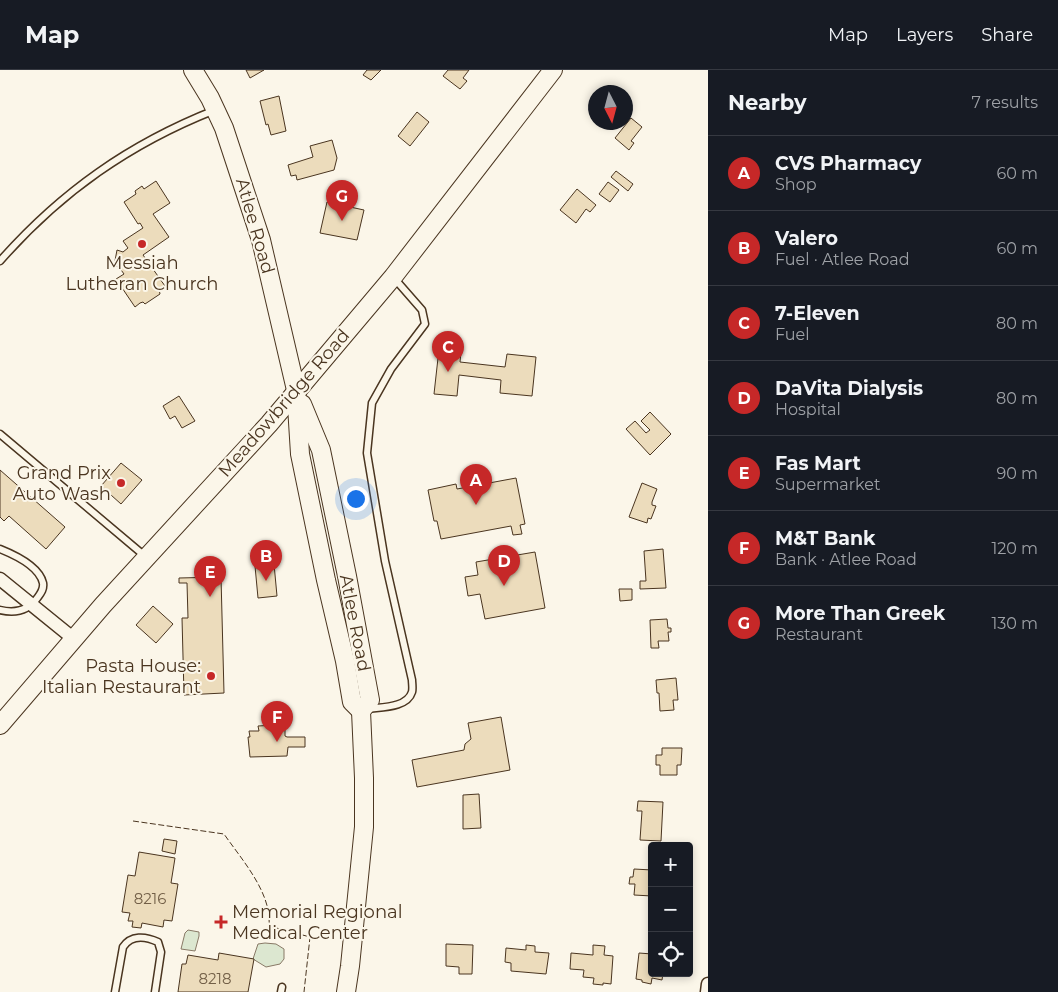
<!DOCTYPE html>
<meta charset="utf-8">
<style>
body{margin:0;font-family:Montserrat,sans-serif;background:#20242c;color:#f1f3f6}
.controls{position:absolute;right:15px;bottom:15px;display:grid;overflow:hidden;border-radius:5px;box-shadow:0 2px 8px #0003}
.controls button{width:45px;height:45px;display:grid;place-items:center;padding:0;border:0;border-bottom:1px solid #363941;background:#171b24;color:#f1f3f6;font:25px sans-serif}
.compass{position:absolute;left:588px;top:15px;width:45px;height:45px;border-radius:50%;background:#171b24;box-shadow:0 2px 8px #0003;rotate:174deg}
.you{position:absolute;left:355px;top:428px;width:18px;height:18px;margin:-12px;border:4px solid #fff;border-radius:50%;background:#1a73e8;box-shadow:0 0 0 8px #1a73e833}
.badge{display:grid;place-items:center;width:32px;height:32px;border-radius:50%;background:#c62828;color:#fff;font-size:16px;font-weight:700}
.pin{position:absolute;translate:-50% -41px;filter:drop-shadow(0 1px 2px #0008)}
.pin::after{content:'';position:absolute;top:26px;width:18px;height:15px;background:inherit;clip-path:polygon(0 0,100% 0,50% 100%)}
.list{margin:0;padding:0;list-style:none}
h2{display:flex;justify-content:space-between;align-items:center;height:65px;margin:0;padding:0 20px;font-size:21px}
h2 small{font-size:16px;font-weight:400;color:#9ea1a6}
.list li{display:grid;grid-template-columns:32px 1fr auto;gap:15px;align-items:center;box-sizing:border-box;height:75px;padding:0 20px;border-top:1px solid #363941}
.list b{display:block;font-size:19px;white-space:nowrap}
.list p{margin:0;font-size:16px;white-space:nowrap;color:#9ea1a6}
.list em{font-size:16px;font-style:normal;color:#9ea1a6}
.icon{flex:none;width:28px;height:28px;fill:none;stroke:currentColor;stroke-width:2;stroke-linecap:round;stroke-linejoin:round}
.map{position:relative;flex:none;width:708px;height:922px;overflow:hidden}
header{display:flex;align-items:center;gap:30px;box-sizing:border-box;height:70px;padding:0 25px;background:#171b24;border-bottom:1px solid #363941}
header strong{font-size:24px}
nav{display:flex;gap:28px;margin-inline-start:auto;font-size:18px}
main{display:flex}
aside{flex:1;background:#171b24}
.map>svg:first-child{display:block}
.green{fill:#dce7d0;stroke:#887966}
.building{fill:#ecdcbc;stroke:#4a3520}
.lines{fill:none;stroke-linecap:round;stroke-linejoin:round}
.lane-casing{stroke:#4a3520;stroke-width:9}
.street-casing{stroke:#4a3520;stroke-width:15}
.secondary-casing{stroke:#4a3520;stroke-width:20}
.lane{stroke:#fbf6e9;stroke-width:6}
.street{stroke:#fbf6e9;stroke-width:12}
.secondary{stroke:#fbf6e9;stroke-width:18}
.fence{stroke:#4a3520;stroke-width:1;stroke-dasharray:6 2.5;stroke-linecap:butt}
.poi-dot{fill:#c62828;stroke:#fbf6e9;stroke-width:2}
.labels{text-anchor:middle;dominant-baseline:central;stroke-width:4;stroke-linejoin:round;paint-order:stroke}
.number-label{font-size:15px;fill:#725f47}
.street-label{font-size:18px;fill:#4a3520;stroke:#fbf6e9}
.poi-label{font-size:18px;fill:#4a3520;stroke:#fbf6e9;text-anchor:end}
</style>
<header>
<strong>Map</strong>
<nav><a>Map</a><a>Layers</a><a>Share</a></nav>
</header>
<main>
<div class="map">
<svg width="708" height="922" viewBox="0 0 708 922">
<rect width="100%" height="100%" fill="#fbf6e9"/>
<g class="green">
<polygon points="188,860 199,862 199,866 195,881 181,879 185,863"/>
<polygon points="265,873 276,874 284,879 284,889 280,894 266,897 253,889 258,874"/>
</g>
<g class="building">
<polygon points="246,0 264,0 250,8"/>
<polygon points="367,0 381,0 371,10 363,5"/>
<polygon points="448,0 469,0 463,8 467,11 460,19 443,6"/>
<polygon points="279,26 286,61 271,65 268,54 266,55 260,31"/>
<polygon points="417,42 429,52 410,76 398,66"/>
<polygon points="631,48 642,57 631,71 634,73 629,80 615,68"/>
<polygon points="332,70 337,88 334,100 297,110 296,105 291,106 288,95 313,87 310,76"/>
<polygon points="616,101 633,114 628,121 611,107"/>
<polygon points="156,111 170,133 153,144 169,167 143,185 165,216 159,219 160,224 145,234 143,232 140,233 135,237 116,209 124,204 119,197 114,196 117,180 123,182 128,178 123,171 143,158 140,153 138,154 124,132 136,124 135,121 142,116 144,119"/>
<polygon points="608,112 619,120 610,132 599,124"/>
<polygon points="577,119 596,135 590,142 586,139 576,153 560,140"/>
<polygon points="327,132 364,140 357,170 320,163"/>
<polygon points="440,270 462,272 460,292 505,297 507,284 536,287 532,326 500,323 501,310 459,305 457,326 434,324"/>
<polygon points="179,326 195,351 182,358 175,346 170,349 163,336"/>
<polygon points="650,342 671,364 650,385 626,359 635,351 646,363 650,360 641,351"/>
<polygon points="121,393 142,410 121,434 101,416"/>
<polygon points="0,400 65,457 46,479 9,446 4,451 0,447"/>
<polygon points="516,408 525,454 520,455 522,464 513,465 511,456 441,469 437,451 434,451 428,420 456,414 457,419"/>
<polygon points="642,413 657,419 652,432 652,435 656,436 651,449 648,448 647,453 629,447"/>
<polygon points="663,479 666,518 640,519 640,511 646,511 644,481"/>
<polygon points="535,482 545,538 485,549 480,524 468,526 465,507 478,505 476,492"/>
<polygon points="274,494 277,526 258,528 255,496"/>
<polygon points="221,507 224,623 184,625 182,548 188,548 187,513 179,513 179,508"/>
<polygon points="619,519 632,519 632,530 620,531"/>
<polygon points="153,536 173,554 156,573 136,555"/>
<polygon points="667,549 668,558 671,558 671,562 668,562 669,571 658,571 659,578 651,578 650,550"/>
<polygon points="676,608 678,630 673,630 674,640 660,641 659,623 657,623 656,610"/>
<polygon points="501,647 510,700 417,717 412,690 464,680 465,674 471,669 468,653"/>
<polygon points="275,655 275,660 285,659 285,666 287,667 305,667 305,677 288,677 287,686 250,687 248,667 250,667 249,661 259,661 258,656"/>
<polygon points="662,678 682,678 681,695 677,695 677,705 660,705 660,695 656,695 656,685 662,685"/>
<polygon points="479,724 481,758 463,759 463,725"/>
<polygon points="638,731 663,732 661,771 640,770 642,741 637,741"/>
<polygon points="164,769 177,771 175,784 162,781"/>
<polygon points="139,782 175,788 171,813 178,814 172,851 164,850 163,857 142,853 141,858 132,857 133,851 128,851 130,843 122,842 128,805 135,806"/>
<polygon points="634,799 652,800 652,826 634,825 635,814 629,814 630,807 633,807"/>
<polygon points="446,874 473,875 472,904 459,904 459,897 446,896"/>
<polygon points="526,875 535,876 535,882 549,883 546,904 511,901 511,893 505,892 506,878 526,880"/>
<polygon points="593,875 605,876 604,885 613,886 611,914 603,913 603,915 593,914 594,908 583,907 584,900 570,899 571,883 593,885"/>
<polygon points="219,883 254,889 248,922 178,922 182,894 186,894 188,885 218,890"/>
<polygon points="639,883 652,884 652,903 663,903 662,910 652,908 651,914 642,912 642,910 636,909"/>
</g>
<g class="lines">
<defs>
<g id="lane">
<path d="M0,191C61,122 129,74 215,40"/>
<polyline points="0,364 146,487"/>
<path d="M0,479C15,485 39,496 43,513C44,519 41,523 38,527C29,540 16,544 0,540"/>
<path d="M368,639C381,637 407,638 412,622C413,618 412,613 412,610L385,491L367,383L372,333L391,299L425,254L422,240L394,208"/>
<path d="M115,922L123,877C131,865 145,866 158,872L161,882L155,922"/>
<polyline points="281,922 282,917"/>
</g>
<g id="street">
<polyline points="0,509 74,569"/>
<polyline points="707,922 708,914"/>
</g>
<g id="secondary">
<polyline points="193,0 210,28 224,58 261,170 296,320 300,384 326,510 345,591 352,632 361,641"/>
<polyline points="302,334 321,380 347,506 370,630 361,641 364,708 364,757 350,896 346,922"/>
<polyline points="0,655 103,535 269,354 393,207 553,0"/>
</g>
</defs>
<use href="#lane" class="lane-casing"/>
<use href="#street" class="street-casing"/>
<use href="#secondary" class="secondary-casing"/>
<use href="#lane" class="lane"/>
<use href="#street" class="street"/>
<use href="#secondary" class="secondary"/>
<path class="fence" d="M133,751L224,764C242,790 272,823 269,856L310,867L304,922"/>
</g>
<g class="poi-dot">
<circle cx="142" cy="174" r="5"/>
<circle cx="121" cy="413" r="5"/>
<circle cx="211" cy="606" r="5"/>
<path d="M218.5 844.5h5v5h5v5h-5v5h-5v-5h-5v-5h5z"/>
</g>
<g class="labels">
<g class="number-label">
<text x="150" y="828">8216</text>
<text x="215" y="908">8218</text>
</g>
<g class="street-label">
<text transform="translate(255 156) rotate(74)">Atlee Road</text>
<text transform="translate(284 333) rotate(-49)">Meadowbridge Road</text>
<text transform="translate(355 553) rotate(79)">Atlee Road</text>
</g>
<g class="poi-label">
<text x="142" y="193" text-anchor="middle">Messiah<tspan x="142" dy="21">Lutheran Church</tspan></text>
<text x="111" y="403">Grand Prix<tspan x="111" dy="21">Auto Wash</tspan></text>
<text x="201" y="596">Pasta House:<tspan x="201" dy="21">Italian Restaurant</tspan></text>
<text x="232" y="842" text-anchor="start">Memorial Regional<tspan x="232" dy="21">Medical Center</tspan></text>
</g>
</g>
</svg>
<div class="controls">
<button>+</button>
<button>−</button>
<button><svg class="icon" aria-label="locate" viewBox="0 0 24 24"><circle cx="12" cy="12" r="6"/><path d="M12 2v4M12 18v4M2 12h4M18 12h4"/></svg></button>
</div>
<svg class="compass" viewBox="-18 -18 36 36"><path d="M0-13l5 13h-10z" fill="#e53935"/><path d="M0 13l5-13h-10z" fill="#9ea1a6"/></svg>
<div class="you"></div>
<div class="pin badge" style="left:476px;top:435px">A</div>
<div class="pin badge" style="left:266px;top:511px">B</div>
<div class="pin badge" style="left:448px;top:302px">C</div>
<div class="pin badge" style="left:504px;top:516px">D</div>
<div class="pin badge" style="left:210px;top:527px">E</div>
<div class="pin badge" style="left:277px;top:672px">F</div>
<div class="pin badge" style="left:342px;top:151px">G</div>
</div>
<aside>
<h2>Nearby<small>7 results</small></h2>
<ul class="list">
<li><span class="badge">A</span><div><b>CVS Pharmacy</b><p>Shop</p></div><em>60 m</em></li>
<li><span class="badge">B</span><div><b>Valero</b><p>Fuel · Atlee Road</p></div><em>60 m</em></li>
<li><span class="badge">C</span><div><b>7-Eleven</b><p>Fuel</p></div><em>80 m</em></li>
<li><span class="badge">D</span><div><b>DaVita Dialysis</b><p>Hospital</p></div><em>80 m</em></li>
<li><span class="badge">E</span><div><b>Fas Mart</b><p>Supermarket</p></div><em>90 m</em></li>
<li><span class="badge">F</span><div><b>M&amp;T Bank</b><p>Bank · Atlee Road</p></div><em>120 m</em></li>
<li><span class="badge">G</span><div><b>More Than Greek</b><p>Restaurant</p></div><em>130 m</em></li>
</ul>
</aside>
</main>
